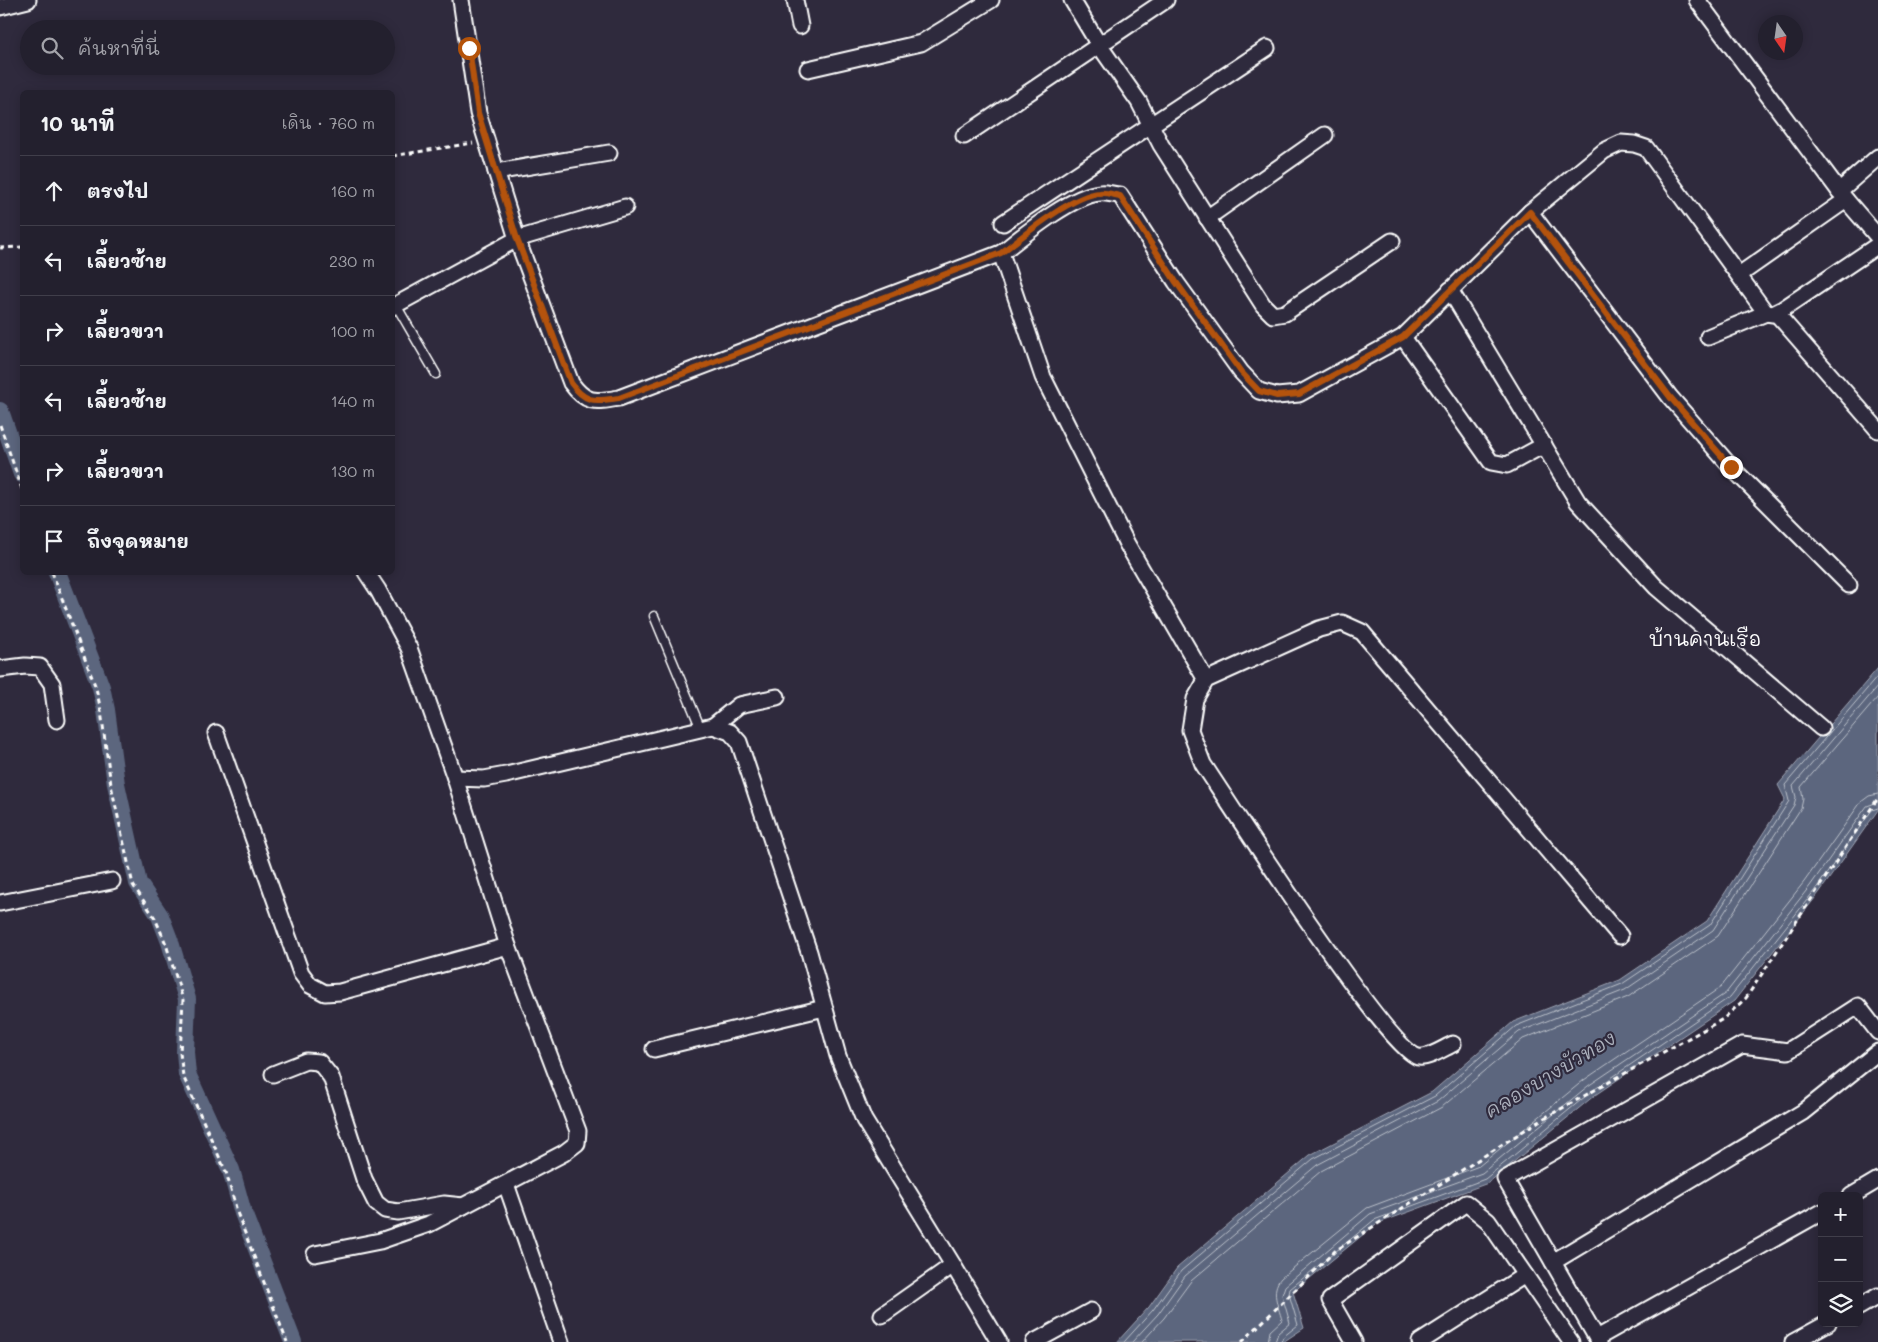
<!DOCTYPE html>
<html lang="th">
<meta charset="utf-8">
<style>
body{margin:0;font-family:Mali,"Playpen Sans Thai",sans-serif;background:#2f2d3a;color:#f1f3f6}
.controls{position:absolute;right:15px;bottom:15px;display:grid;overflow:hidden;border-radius:8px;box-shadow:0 2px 12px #0003}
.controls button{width:45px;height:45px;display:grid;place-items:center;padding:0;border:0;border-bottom:1px solid #403e4a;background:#23202e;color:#f1f3f6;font:25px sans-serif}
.compass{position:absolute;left:1758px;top:15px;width:45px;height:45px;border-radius:50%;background:#23202e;box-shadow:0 2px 12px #0003;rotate:167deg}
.stop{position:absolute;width:15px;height:15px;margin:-11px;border:4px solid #b45309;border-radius:50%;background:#fff}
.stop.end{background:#b45309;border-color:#fff;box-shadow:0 1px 5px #0008}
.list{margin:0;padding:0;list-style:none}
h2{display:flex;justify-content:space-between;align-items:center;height:65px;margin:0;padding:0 20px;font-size:21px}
h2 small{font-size:16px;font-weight:400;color:#a3a3aa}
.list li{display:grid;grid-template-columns:32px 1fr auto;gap:15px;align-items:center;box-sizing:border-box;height:70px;padding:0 20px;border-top:1px solid #403e4a}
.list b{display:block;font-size:19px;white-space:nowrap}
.list em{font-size:16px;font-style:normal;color:#a3a3aa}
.icon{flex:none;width:28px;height:28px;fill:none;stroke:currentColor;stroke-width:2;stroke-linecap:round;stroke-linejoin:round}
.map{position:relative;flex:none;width:1878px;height:1342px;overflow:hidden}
.search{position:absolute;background:#23202e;box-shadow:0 2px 12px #0003;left:20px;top:20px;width:375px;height:55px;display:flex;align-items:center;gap:12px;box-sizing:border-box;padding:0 18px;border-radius:28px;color:#a3a3aa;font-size:19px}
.panel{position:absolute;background:#23202e;box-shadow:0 2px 12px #0003;left:20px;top:90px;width:375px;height:485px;border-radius:8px}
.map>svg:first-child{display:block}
.water{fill:#5b667e;stroke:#9da3b2}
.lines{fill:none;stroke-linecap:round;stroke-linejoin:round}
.shore{stroke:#bdc2cb;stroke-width:1}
.canal{stroke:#5b667e;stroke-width:18}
.lane-casing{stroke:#fff;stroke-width:11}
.street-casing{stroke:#fff;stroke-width:19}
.path{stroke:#fff;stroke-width:3;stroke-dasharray:5 4;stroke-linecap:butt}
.lane{stroke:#2f2a3d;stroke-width:8}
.street{stroke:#2f2a3d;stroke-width:15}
.route{stroke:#b45309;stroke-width:6}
.labels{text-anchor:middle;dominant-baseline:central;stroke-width:4.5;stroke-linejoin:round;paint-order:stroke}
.water-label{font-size:19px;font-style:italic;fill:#adb2be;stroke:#2f2a3d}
.quarter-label{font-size:20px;fill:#fff;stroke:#2f2a3d}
</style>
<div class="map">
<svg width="1878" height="1342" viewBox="0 0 1878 1342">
<rect width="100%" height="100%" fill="#2f2a3d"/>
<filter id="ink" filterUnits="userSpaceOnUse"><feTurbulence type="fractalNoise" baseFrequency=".02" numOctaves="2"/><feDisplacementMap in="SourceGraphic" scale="10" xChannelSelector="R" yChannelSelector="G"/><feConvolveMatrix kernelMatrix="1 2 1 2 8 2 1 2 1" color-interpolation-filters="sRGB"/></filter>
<g filter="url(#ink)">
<polygon class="water" points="1878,668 1878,810 1819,893 1734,1001 1595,1095 1488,1183 1376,1224 1293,1292 1304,1328 1283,1342 1117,1342 1149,1307 1177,1268 1310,1155 1432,1092 1513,1022 1620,980 1707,921 1785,799 1778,785"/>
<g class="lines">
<g class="shore">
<polyline points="1124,1342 1153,1310 1181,1271 1313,1159 1435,1096 1516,1026 1622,984 1710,925 1789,801 1785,785 1878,676"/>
<polyline points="1132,1342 1158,1314 1185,1276 1317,1165 1438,1101 1519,1032 1625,990 1713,930 1794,805 1796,797 1793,786 1878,686"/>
<polyline points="1142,1342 1164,1318 1191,1281 1321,1171 1442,1107 1523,1039 1628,997 1718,936 1801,808 1803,799 1801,787 1878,697"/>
<path d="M1268,1342L1270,1331L1282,1320C1278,1305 1270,1291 1281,1278L1367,1208L1479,1166L1584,1080L1721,987L1804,882L1861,802L1869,796L1878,794"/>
<polyline points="1275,1342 1278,1333 1290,1323 1282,1295 1285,1286 1370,1214 1482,1173 1588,1086 1726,993 1810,886 1867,806 1878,802"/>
<polyline points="1281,1342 1283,1337 1298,1325 1289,1294 1290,1289 1374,1220 1485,1179 1592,1091 1730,997 1815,890 1872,810 1878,808"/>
</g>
<g class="canal">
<polyline points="0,411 22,474"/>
<polyline points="57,572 101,687 106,710 116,784 138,883 160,916 170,942 187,999 185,1052 187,1074 231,1170 243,1213 293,1342"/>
</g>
<defs>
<g id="lane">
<polyline points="396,305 436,374"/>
<polyline points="654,616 701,729"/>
</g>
<g id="street">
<path d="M461,0L478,113L517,239L571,383C586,404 595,402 619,398L1001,253C1024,235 1072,195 1100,193C1106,192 1114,195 1120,195L1176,282L1241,372L1259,391L1277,396L1299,394L1403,337L1530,212L1604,151L1621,143L1634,144L1646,148L1766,313L1773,314L1783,309L1878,245"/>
<polyline points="795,0 800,26"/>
<polyline points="1072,0 1099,45 1139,102 1161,145 1263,305 1273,315 1285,313 1392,241"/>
<polyline points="1697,0 1846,200 1739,275"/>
<polyline points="0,7 28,0"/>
<polyline points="808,69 921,43 991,0"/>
<polyline points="964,136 1166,0"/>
<polyline points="496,172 609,153"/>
<polyline points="1839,191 1878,157"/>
<polyline points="1846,200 1878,237"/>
<polyline points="1530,212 1670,397 1731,467 1849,585"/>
<polyline points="1207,218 1325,135"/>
<polyline points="1003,223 1267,48"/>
<polyline points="1001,253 1043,377 1127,544 1206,680"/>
<polyline points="1450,290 1578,502 1656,587 1821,728"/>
<polyline points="392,307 517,239 625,207"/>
<polyline points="1776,313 1878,430"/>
<polyline points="1403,337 1491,462 1507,465 1544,445"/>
<polyline points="1708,337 1766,313"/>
<polyline points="0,669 25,666 40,667 52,684 57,720"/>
<polyline points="713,726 739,705 777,697"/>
<polyline points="216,733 301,973 310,985 325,993 340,992 508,946"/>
<polyline points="455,778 484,779 506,775 713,726 730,732 739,742 809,952 838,1056 864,1120 953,1265 882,1315"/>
<polyline points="0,903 112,881"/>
<path d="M1453,1044C1444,1048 1428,1059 1418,1057C1386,1048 1231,806 1203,764L1190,730L1195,699L1206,680L1319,629L1342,623L1362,632L1620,936"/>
<polyline points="654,1049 824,1008"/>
<polyline points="273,1074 306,1061 319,1062 331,1077 364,1179 376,1203 385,1210 398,1212 444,1204 463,1206"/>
<polyline points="506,1184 561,1342"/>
<polyline points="1851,1196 1878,1180"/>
<polyline points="315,1254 380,1241 429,1224 564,1153 577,1143 578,1131 508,946 455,778 409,648 378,590 366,572"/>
<polyline points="1553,1262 1803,1112 1878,1052"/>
<polyline points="953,1265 999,1342"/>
<polyline points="1859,1307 1878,1296"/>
<polyline points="1597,1338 1822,1212"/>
<polyline points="1034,1342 1091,1311"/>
<polyline points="1354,1342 1330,1300 1466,1203 1488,1221 1571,1342"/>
<polyline points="1420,1342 1525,1275"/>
<polyline points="1599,1342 1505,1179 1742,1045 1788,1051 1858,1006 1878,1032"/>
<polyline points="1793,1342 1828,1323"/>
</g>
</defs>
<use href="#lane" class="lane-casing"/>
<use href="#street" class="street-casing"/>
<g class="path">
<polyline points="392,156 473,143"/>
<polyline points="0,248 22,247"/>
<polyline points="0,425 22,489"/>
<polyline points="52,572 96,688 101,711 111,785 133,885 155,918 166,944 183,1000 180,1053 183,1076 226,1172 238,1215 287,1342"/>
<polyline points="1242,1342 1335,1251 1539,1121 1723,1019 1746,998 1878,798"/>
</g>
<use href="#lane" class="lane"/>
<use href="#street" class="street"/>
</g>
</g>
<g class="lines" filter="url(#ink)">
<path class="route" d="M469,48L478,113L517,239L571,383C586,404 595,401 619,398L1001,253C1024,235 1072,195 1100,193C1106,192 1114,195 1120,196L1176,282L1241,372L1259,391L1277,396L1299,394L1403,337L1530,212L1670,397L1731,467"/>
</g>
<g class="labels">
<g class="water-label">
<text transform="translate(1550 1074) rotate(-31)">คลองบางบัวทอง</text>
</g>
<g class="quarter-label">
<text x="1705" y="638">บ้านคานเรือ</text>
</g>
</g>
</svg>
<div class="controls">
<button>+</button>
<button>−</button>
<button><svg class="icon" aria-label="layers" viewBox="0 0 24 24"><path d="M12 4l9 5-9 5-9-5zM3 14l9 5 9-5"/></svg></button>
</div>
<svg class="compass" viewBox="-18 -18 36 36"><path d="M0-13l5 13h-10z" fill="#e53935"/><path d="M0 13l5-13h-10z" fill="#a3a3aa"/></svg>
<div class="stop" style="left:469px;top:48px"></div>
<div class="stop end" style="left:1731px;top:467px"></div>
<div class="search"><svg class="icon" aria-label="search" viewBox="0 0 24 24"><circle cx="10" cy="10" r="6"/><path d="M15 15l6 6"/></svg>ค้นหาที่นี่</div>
<section class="panel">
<h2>10 นาที<small>เดิน · 760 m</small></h2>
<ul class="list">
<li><svg class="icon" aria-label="ahead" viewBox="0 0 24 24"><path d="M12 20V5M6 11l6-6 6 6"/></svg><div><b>ตรงไป</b></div><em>160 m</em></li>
<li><svg class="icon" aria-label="left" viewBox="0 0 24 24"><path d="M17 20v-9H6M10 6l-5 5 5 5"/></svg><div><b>เลี้ยวซ้าย</b></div><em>230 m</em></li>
<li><svg class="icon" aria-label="right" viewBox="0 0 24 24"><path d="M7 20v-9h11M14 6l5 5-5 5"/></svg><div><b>เลี้ยวขวา</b></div><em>100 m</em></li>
<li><svg class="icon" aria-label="left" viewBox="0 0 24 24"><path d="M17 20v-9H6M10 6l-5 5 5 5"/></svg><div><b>เลี้ยวซ้าย</b></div><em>140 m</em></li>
<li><svg class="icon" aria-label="right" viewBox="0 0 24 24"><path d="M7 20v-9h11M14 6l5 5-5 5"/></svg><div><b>เลี้ยวขวา</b></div><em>130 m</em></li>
<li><svg class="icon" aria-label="arrive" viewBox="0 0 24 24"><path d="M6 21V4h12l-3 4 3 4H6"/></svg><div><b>ถึงจุดหมาย</b></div></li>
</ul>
</section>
</div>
